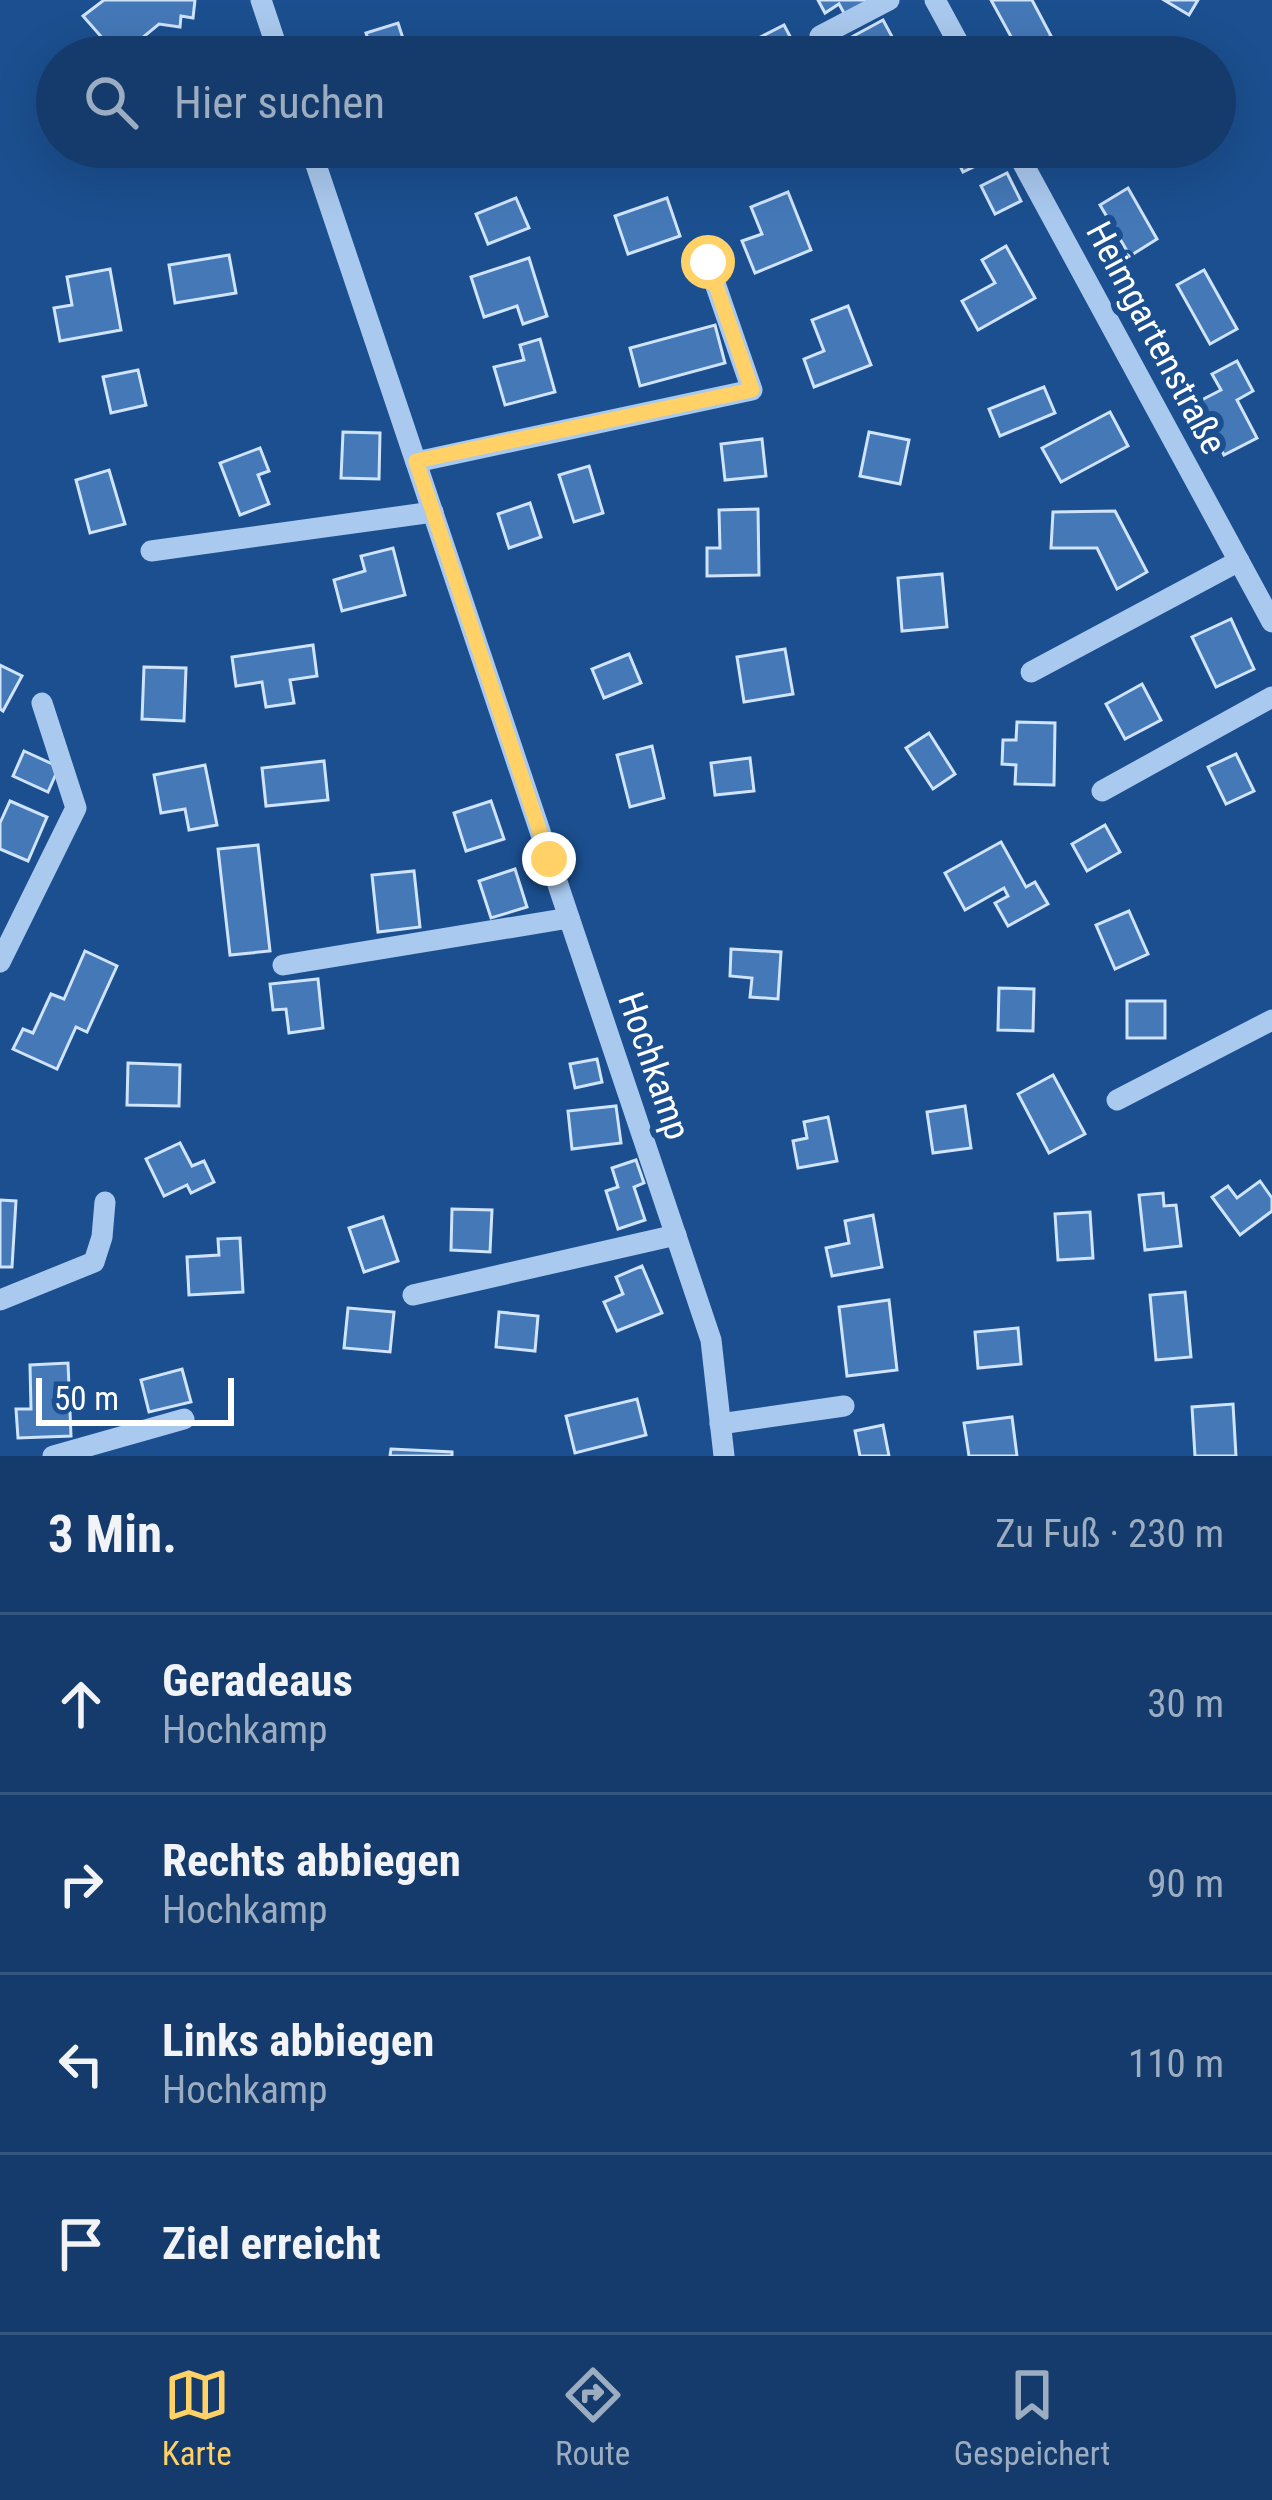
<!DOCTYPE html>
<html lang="de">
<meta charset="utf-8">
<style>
body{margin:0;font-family:"Roboto Condensed",sans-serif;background:#214673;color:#f1f3f6}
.scale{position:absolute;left:36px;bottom:30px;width:198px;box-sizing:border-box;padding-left:12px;border:6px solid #fff;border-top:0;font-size:33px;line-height:42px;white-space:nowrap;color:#fff;-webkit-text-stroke:9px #1b4f8f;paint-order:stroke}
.stop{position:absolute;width:36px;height:36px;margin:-27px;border:9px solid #ffd166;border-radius:50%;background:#fff}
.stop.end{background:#ffd166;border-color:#fff;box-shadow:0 3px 12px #0008}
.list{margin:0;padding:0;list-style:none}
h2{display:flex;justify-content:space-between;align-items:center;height:156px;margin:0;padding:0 48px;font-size:51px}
h2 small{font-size:39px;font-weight:400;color:#9dadc1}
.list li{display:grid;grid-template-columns:78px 1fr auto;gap:36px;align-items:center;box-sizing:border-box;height:180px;padding:0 48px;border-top:3px solid #33557e}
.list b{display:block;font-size:45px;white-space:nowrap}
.list p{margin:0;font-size:39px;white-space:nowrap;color:#9dadc1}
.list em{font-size:39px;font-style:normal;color:#9dadc1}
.icon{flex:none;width:66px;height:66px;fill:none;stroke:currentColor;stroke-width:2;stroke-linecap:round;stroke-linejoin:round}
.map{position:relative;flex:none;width:1272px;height:1456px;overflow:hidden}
.search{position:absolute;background:#143b6b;box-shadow:0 12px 48px #0002;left:36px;right:36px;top:36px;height:132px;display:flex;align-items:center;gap:30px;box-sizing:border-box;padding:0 42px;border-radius:66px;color:#9dadc1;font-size:45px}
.sheet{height:876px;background:#143b6b}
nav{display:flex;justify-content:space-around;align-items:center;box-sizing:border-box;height:168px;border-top:3px solid #33557e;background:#143b6b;font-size:33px;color:#9dadc1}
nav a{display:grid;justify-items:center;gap:6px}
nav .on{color:#ffd166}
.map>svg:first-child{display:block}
.building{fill:#4478b7;stroke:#cfe3fa;stroke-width:3}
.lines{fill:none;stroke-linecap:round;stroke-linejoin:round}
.minor{stroke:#a9c9ee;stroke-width:21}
.route{stroke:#ffd166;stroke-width:15}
.labels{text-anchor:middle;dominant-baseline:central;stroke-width:12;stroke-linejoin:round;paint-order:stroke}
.street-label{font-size:36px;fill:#fff;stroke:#1b4f8f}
</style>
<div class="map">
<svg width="1272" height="1456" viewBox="0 0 1272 1456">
<rect width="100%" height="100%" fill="#1b4f8f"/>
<g class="building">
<polygon points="104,0 195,0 193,18 181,16 180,27 159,24 119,57 83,16"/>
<polygon points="818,0 870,0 845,15 839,4 825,13"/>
<polygon points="991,0 1032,0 1051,36 1020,53"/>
<polygon points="1164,0 1198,0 1189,15"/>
<polygon points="883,20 903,57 855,57 846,40"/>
<polygon points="398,23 409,57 374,57 366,33"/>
<polygon points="784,25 801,57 751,57 745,45"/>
<polygon points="176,147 199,147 197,162 175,161"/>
<polygon points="951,147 992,147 996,156 963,172"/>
<polygon points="1007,173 1021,201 995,214 981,186"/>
<polygon points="1128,188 1157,239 1130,256 1100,205"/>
<polygon points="788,192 811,250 755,273 742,241 762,234 751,207"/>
<polygon points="516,198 529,228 488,244 476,214"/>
<polygon points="667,198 680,236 628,254 615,216"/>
<polygon points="1006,246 1035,298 978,330 962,301 995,283 982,260"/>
<polygon points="229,255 236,293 175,303 169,265"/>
<polygon points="529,258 547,316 523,324 517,306 484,317 471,277"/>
<polygon points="110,269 121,330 60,341 54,308 72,305 67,277"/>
<polygon points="1204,270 1237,329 1210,344 1177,285"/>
<polygon points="848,306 871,365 814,387 804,359 824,351 812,320"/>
<polygon points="715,325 725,363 640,386 630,348"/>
<polygon points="540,339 555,392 505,405 494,367 524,360 520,345"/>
<polygon points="1237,361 1253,391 1237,400 1257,438 1224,455 1196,403 1221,390 1212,374"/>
<polygon points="138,370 146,405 111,413 103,377"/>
<polygon points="1044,387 1055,413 1000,436 989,409"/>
<polygon points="1110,412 1128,446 1061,482 1042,448"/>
<polygon points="343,432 380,433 379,479 341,478"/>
<polygon points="869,432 909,440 900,484 860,476"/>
<polygon points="762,439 766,476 725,480 721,444"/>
<polygon points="260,448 269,471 258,475 269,504 240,515 220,463"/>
<polygon points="589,466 603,513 574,522 559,475"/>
<polygon points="109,470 125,524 90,533 76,480"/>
<polygon points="530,503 541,537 509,548 498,514"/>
<polygon points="758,509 759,575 707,576 707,548 720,548 719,510"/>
<polygon points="1115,511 1147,572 1117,589 1097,548 1051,548 1053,512"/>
<polygon points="393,548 405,595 342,611 334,580 365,571 361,556"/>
<polygon points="942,574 947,627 902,631 898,578"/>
<polygon points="1231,619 1254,669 1216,687 1192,637"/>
<polygon points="313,645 317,676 290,680 294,703 266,707 262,682 236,686 232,657"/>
<polygon points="785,649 793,694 744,702 737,657"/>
<polygon points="629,654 641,683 604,698 592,669"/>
<polygon points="0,665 22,676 3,711 0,709"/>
<polygon points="144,667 186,668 184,721 142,719"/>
<polygon points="1142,684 1161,720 1125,739 1106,704"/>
<polygon points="1017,722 1055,723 1054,785 1015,784 1016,765 1002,764 1003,740 1016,740"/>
<polygon points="929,733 955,774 933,789 906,748"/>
<polygon points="652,746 664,798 630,807 617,755"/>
<polygon points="24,751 59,767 48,792 13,776"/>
<polygon points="1236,754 1254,791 1226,804 1208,767"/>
<polygon points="750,758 754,791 715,795 711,763"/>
<polygon points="324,761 328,800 266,806 262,768"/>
<polygon points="205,765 217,825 189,830 185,809 161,813 154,775"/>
<polygon points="10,801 47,817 28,861 0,849 0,823"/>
<polygon points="491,801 504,839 466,851 454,813"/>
<polygon points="1105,825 1120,852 1087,871 1072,844"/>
<polygon points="1001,842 1026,887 1035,882 1048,904 1008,926 995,903 1008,896 1004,888 965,910 945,873"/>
<polygon points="258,845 270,951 230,955 218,849"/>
<polygon points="515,869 527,907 491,918 479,881"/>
<polygon points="414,871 420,927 378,932 372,875"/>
<polygon points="1129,911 1148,954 1115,969 1096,925"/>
<polygon points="731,949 781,952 778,999 750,997 752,978 730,976"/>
<polygon points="85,951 117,966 87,1032 76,1027 57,1069 13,1049 23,1029 33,1033 51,994 64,999"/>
<polygon points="318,979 323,1028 289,1033 286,1009 273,1010 270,984"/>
<polygon points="999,988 1034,989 1033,1031 998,1030"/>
<rect x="1127" y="1001" width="38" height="37"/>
<polygon points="597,1059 602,1082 575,1088 570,1064"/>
<polygon points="128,1063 180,1065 179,1106 127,1105"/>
<polygon points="1053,1075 1085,1134 1049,1153 1018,1094"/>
<polygon points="616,1106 621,1143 572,1149 568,1111"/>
<polygon points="965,1106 971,1148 933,1153 927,1112"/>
<polygon points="828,1117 837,1161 798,1168 793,1141 807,1138 804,1122"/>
<polygon points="180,1143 192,1166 204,1161 214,1182 191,1193 187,1185 164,1196 146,1159"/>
<polygon points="636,1160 644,1183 634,1187 645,1220 618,1229 606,1191 618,1187 612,1168"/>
<polygon points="1260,1181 1272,1198 1272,1211 1240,1235 1212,1197 1228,1186 1237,1198"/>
<polygon points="1163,1193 1164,1206 1176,1205 1181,1246 1145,1250 1139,1195"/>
<polygon points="0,1200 16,1201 12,1267 0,1267"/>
<polygon points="452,1209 492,1210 490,1252 451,1250"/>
<polygon points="1090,1212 1093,1258 1058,1260 1055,1214"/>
<polygon points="873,1215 882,1267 832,1276 826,1248 849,1243 845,1221"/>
<polygon points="383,1217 398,1261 364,1272 349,1228"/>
<polygon points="240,1238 243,1292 189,1295 187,1257 219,1255 218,1239"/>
<polygon points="642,1266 662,1313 617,1331 604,1302 623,1294 616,1277"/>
<polygon points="1185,1292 1191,1357 1156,1360 1150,1295"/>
<polygon points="889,1300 897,1370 847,1376 839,1307"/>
<polygon points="348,1308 394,1312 390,1352 344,1348"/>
<polygon points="499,1312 538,1316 535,1351 496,1347"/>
<polygon points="1018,1328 1021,1364 978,1368 975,1332"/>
<polygon points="68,1363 71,1436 18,1438 16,1409 31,1409 30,1365"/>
<polygon points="182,1369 191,1402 149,1412 141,1380"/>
<polygon points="637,1399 646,1435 575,1453 566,1416"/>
<polygon points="1233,1404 1236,1456 1195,1456 1192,1407"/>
<polygon points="1012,1417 1017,1456 969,1456 964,1423"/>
<polygon points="883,1425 889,1456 860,1456 855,1431"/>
<polygon points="391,1449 452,1452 452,1456 390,1456"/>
</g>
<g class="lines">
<g class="minor">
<polyline points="261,0 280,57"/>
<polyline points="935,0 966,57"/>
<polyline points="820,36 889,0"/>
<polyline points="310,147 711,1340 724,1456"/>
<polyline points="1014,147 1272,622"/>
<polyline points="416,462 752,390 708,263"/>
<polyline points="151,551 433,512"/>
<polyline points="1031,672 1239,561"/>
<polyline points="1102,791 1272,697"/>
<polyline points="0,962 76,808 42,703"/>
<polyline points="283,965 569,918"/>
<polyline points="1117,1100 1272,1020"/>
<polyline points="413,1295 676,1235"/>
<polyline points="0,1300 94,1262 102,1237 105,1202"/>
<polyline points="720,1424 844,1406"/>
<polyline points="53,1456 184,1419"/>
</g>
</g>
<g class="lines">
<polyline class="route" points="549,859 416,461 752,390 708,262"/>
</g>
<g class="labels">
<g class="street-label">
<text transform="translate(1156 338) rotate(62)">Heimgartenstraße</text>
<text transform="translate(654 1066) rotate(71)">Hochkamp</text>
</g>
</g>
</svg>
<div class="scale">50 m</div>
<div class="stop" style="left:708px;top:262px"></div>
<div class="stop end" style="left:549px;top:859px"></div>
<div class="search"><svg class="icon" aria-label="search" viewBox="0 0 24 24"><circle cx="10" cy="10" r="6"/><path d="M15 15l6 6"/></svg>Hier suchen</div>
</div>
<section class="sheet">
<h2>3 Min.<small>Zu Fuß · 230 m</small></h2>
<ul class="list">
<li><svg class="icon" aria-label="ahead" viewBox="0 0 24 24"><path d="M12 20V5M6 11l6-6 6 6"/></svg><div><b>Geradeaus</b><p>Hochkamp</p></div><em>30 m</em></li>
<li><svg class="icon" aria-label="right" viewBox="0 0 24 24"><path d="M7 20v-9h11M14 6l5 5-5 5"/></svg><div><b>Rechts abbiegen</b><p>Hochkamp</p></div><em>90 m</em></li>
<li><svg class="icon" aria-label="left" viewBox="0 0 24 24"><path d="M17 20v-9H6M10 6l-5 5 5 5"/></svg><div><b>Links abbiegen</b><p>Hochkamp</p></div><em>110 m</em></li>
<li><svg class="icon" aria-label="arrive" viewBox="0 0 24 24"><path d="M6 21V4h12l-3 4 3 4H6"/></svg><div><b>Ziel erreicht</b></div></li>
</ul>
</section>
<nav>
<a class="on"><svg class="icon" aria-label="map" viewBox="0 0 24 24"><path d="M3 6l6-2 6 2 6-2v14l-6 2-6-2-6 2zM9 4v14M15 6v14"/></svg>Karte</a>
<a><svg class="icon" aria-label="directions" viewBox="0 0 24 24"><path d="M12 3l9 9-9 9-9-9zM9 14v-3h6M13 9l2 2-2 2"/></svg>Route</a>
<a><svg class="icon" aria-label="saved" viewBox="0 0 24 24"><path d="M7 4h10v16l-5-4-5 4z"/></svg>Gespeichert</a>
</nav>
